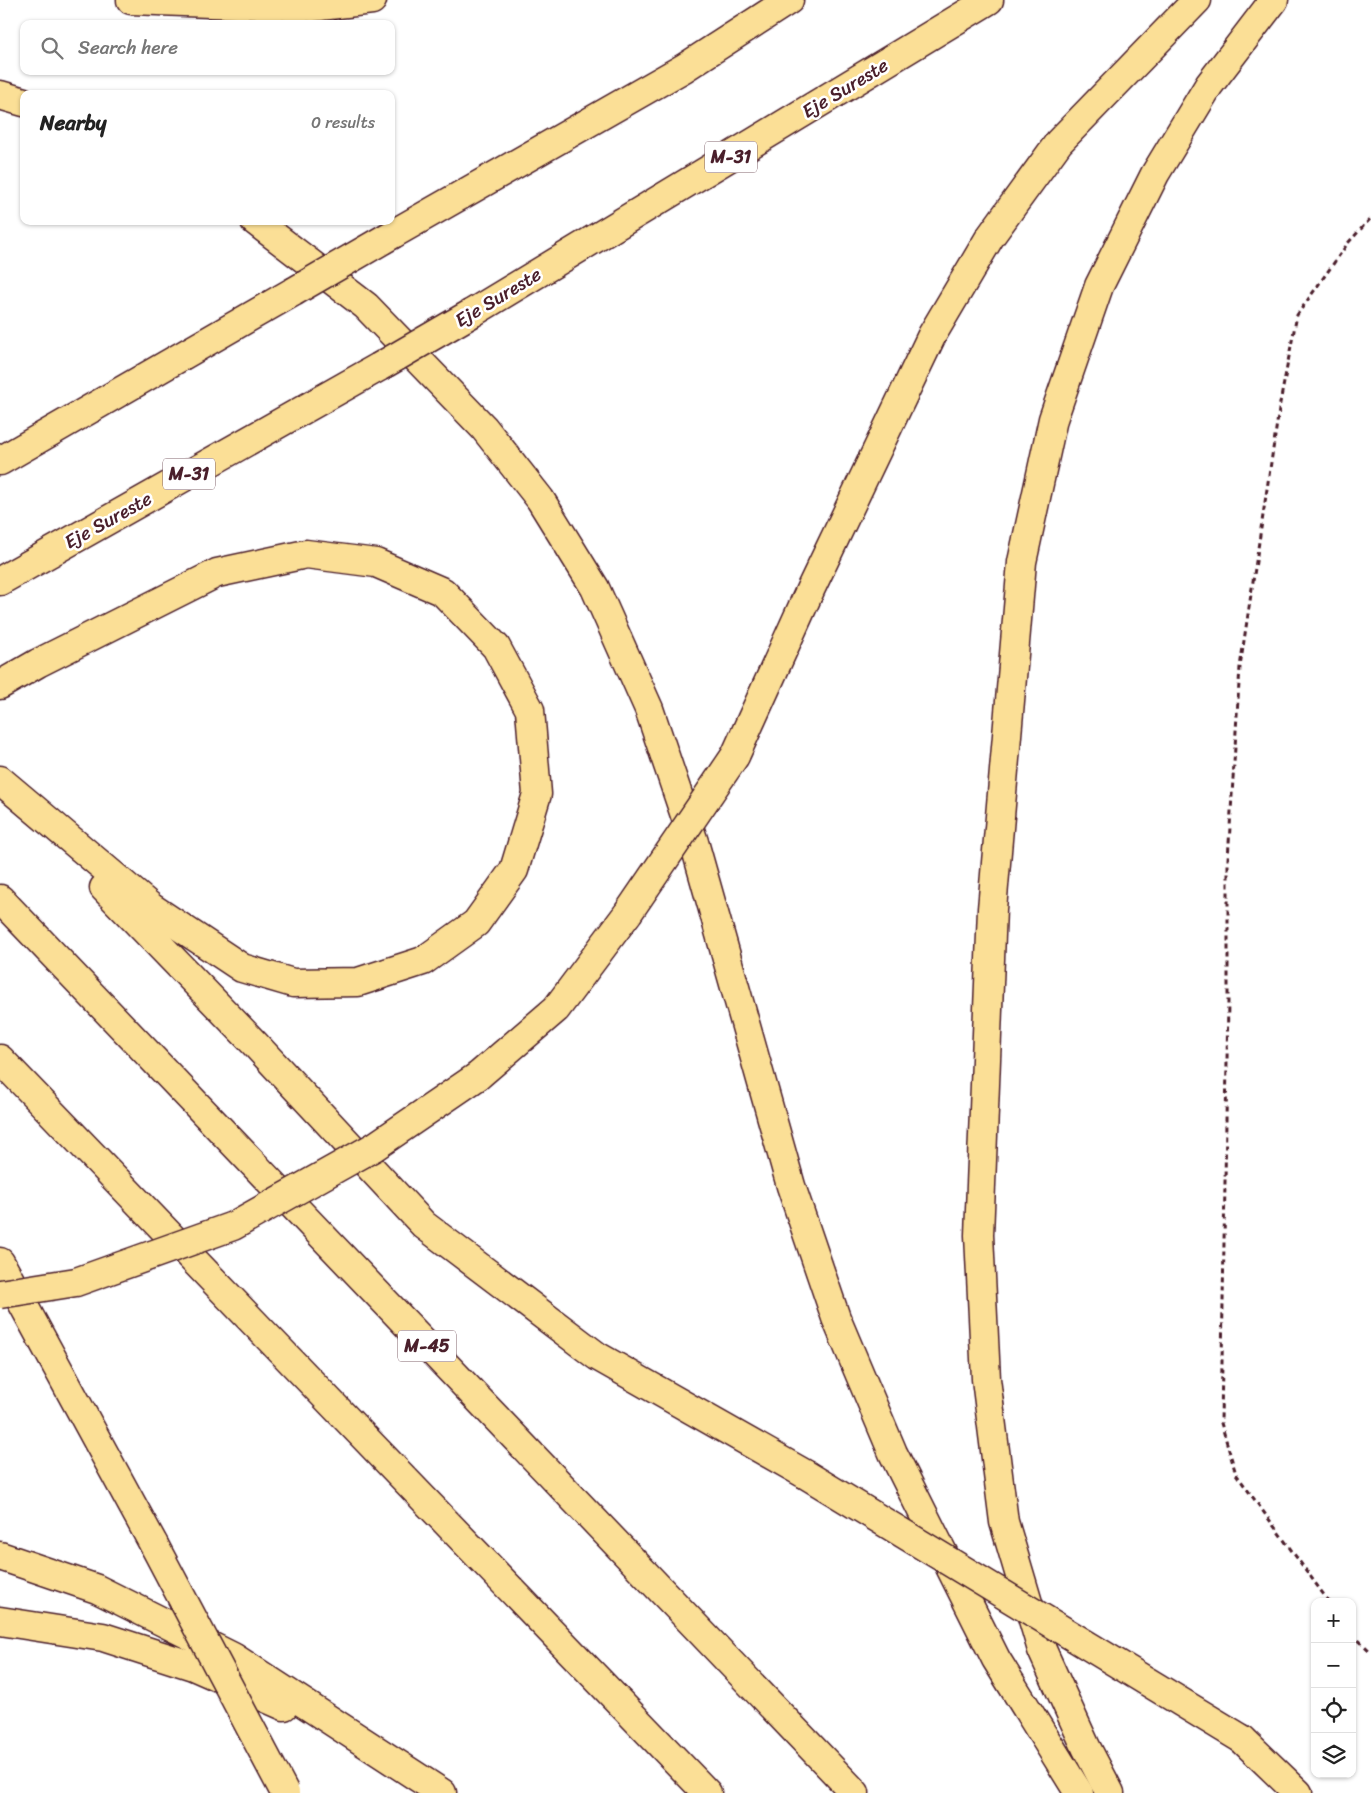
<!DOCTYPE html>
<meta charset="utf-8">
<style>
body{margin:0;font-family:Sriracha,sans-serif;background:#f2f2f2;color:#222}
.controls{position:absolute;right:15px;bottom:15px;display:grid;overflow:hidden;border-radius:10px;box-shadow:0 1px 4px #0004}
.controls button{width:45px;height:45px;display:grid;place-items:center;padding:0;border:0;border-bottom:1px solid #e0e0e0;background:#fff;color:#222;font:25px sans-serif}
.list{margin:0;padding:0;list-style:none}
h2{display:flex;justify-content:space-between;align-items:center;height:65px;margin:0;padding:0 20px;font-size:21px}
h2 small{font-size:16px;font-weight:400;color:#767676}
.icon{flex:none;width:28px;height:28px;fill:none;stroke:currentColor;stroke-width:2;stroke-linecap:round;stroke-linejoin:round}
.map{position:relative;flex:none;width:1371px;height:1793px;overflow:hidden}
.search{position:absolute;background:#fff;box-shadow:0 1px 4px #0004;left:20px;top:20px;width:375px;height:55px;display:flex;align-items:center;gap:12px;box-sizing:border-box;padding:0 18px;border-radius:10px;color:#767676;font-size:19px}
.panel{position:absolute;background:#fff;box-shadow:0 1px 4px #0004;left:20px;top:90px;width:375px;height:135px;border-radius:10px}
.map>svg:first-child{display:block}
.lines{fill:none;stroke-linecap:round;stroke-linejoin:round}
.highway-casing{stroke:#4a1f2b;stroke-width:31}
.path{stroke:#4a1f2b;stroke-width:3;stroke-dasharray:5 4;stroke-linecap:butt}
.highway{stroke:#fbdf96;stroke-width:28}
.highway-bridge-casing{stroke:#4a1f2b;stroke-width:31;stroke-linecap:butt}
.highway-bridge{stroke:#fbdf96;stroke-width:28}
.labels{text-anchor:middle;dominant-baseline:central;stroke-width:5;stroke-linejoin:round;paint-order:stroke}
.shield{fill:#fff;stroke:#80626b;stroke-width:1}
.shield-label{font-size:18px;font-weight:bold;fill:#4a1f2b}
.street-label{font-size:19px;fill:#4a1f2b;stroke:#fff}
</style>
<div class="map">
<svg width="1371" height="1793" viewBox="0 0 1371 1793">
<rect width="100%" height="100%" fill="#fff"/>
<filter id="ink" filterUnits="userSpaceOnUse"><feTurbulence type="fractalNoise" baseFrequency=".02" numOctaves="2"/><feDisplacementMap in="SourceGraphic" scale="10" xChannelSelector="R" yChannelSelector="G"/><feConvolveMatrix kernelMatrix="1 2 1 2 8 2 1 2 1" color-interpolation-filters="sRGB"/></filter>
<g filter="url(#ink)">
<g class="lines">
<defs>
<g id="highway">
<polyline points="131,0 312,7 372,0"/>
<polyline points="0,95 24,102"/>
<polyline points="255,221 366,306 484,428 540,499 595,588 649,709 694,842 791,1186 836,1318 893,1453 996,1659 1079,1793"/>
<polyline points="393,234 684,68 789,0"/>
<polyline points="472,313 989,0"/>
<polyline points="0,461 293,292"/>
<polyline points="0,581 379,367"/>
<polyline points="0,685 38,663 217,573 306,554 376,563 443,592 496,647 530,710 537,794 514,870 476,923 423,961 358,982 293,983 242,968 152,908 0,780"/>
<polyline points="735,756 811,588 932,335 990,237 1059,142 1197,0"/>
<polyline points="104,888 255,1044 424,1225 597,1356 805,1474"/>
<polyline points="0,899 855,1793"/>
<polyline points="0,1059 707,1793"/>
<polyline points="478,1076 556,1009 628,913"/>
<polyline points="0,1262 154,1545"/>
<polyline points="0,1556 97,1589 233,1657 442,1793"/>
<polyline points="0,1621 103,1637 193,1666 284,1706"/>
<polyline points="1242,1739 1298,1793"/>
<polyline points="1110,1793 1086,1747 1042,1650 1004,1522 986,1379 979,1235 992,909 1022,562 1053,419 1099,286 1155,174 1209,85 1274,0"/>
</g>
</defs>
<use href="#highway" class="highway-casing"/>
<g class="path">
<polyline points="1329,1602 1236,1474 1221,1423 1228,1001 1228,859 1240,667 1280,403 1297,315 1348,243 1371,218"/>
<polyline points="1352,1634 1371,1652"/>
</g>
<use href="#highway" class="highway"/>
<defs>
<g id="highway-bridge">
<polyline points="293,292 393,234"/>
<polyline points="379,367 472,313"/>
<polyline points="628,913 735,756"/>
<polyline points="0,1294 76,1282 233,1226 374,1147 478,1076"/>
<polyline points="805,1474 1242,1739"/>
<polyline points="154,1545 285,1793"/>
</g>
</defs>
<use href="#highway-bridge" class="highway-bridge-casing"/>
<use href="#highway-bridge" class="highway-bridge"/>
</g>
</g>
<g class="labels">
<g class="shield">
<rect x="705" y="141.5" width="52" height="31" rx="4"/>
<rect x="163" y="458.5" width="52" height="31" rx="4"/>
<rect x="398" y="1330.5" width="58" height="31" rx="4"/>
</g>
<g class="shield-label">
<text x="731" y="157">M-31</text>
<text x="189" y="474">M-31</text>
<text x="427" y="1346">M-45</text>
</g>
<g class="street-label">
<text transform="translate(845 88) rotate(-31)">Eje Sureste</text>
<text transform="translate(498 297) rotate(-31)">Eje Sureste</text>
<text transform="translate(108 520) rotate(-29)">Eje Sureste</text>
</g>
</g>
</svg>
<div class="controls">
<button>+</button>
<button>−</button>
<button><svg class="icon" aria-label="locate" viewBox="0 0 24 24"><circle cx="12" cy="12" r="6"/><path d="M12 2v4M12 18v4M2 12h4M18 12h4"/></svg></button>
<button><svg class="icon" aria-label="layers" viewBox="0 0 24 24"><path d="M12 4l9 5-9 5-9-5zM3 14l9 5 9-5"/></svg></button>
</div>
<div class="search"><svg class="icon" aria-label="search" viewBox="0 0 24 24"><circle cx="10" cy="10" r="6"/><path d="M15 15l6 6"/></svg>Search here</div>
<section class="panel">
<h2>Nearby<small>0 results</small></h2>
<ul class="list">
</ul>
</section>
</div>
